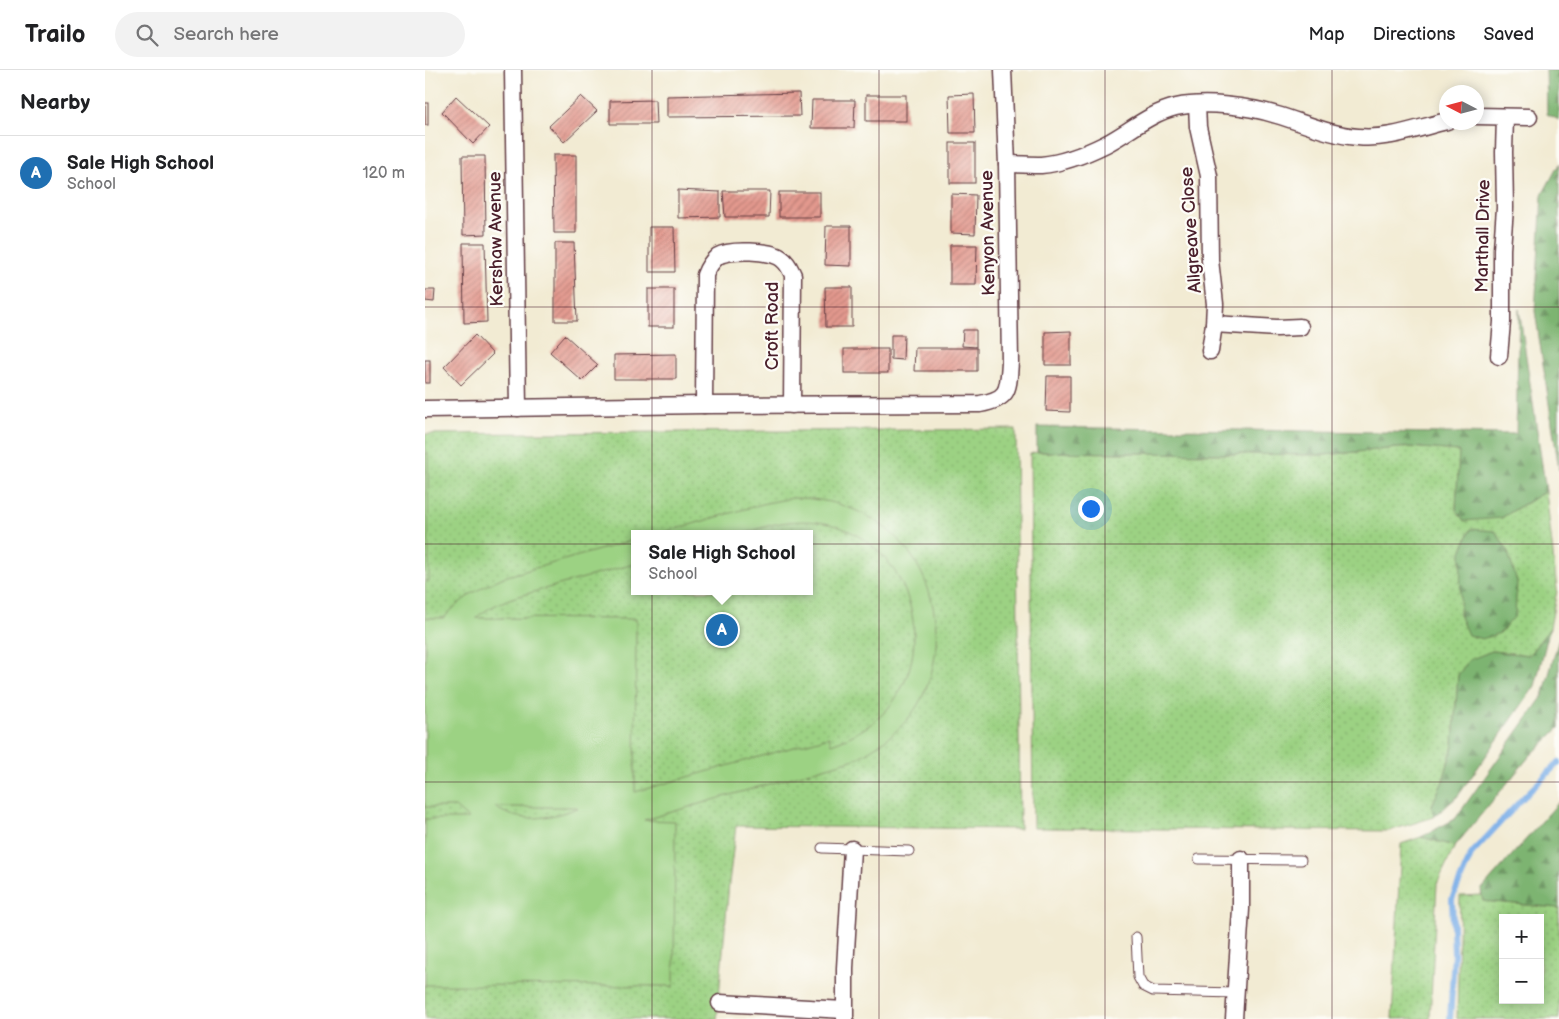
<!DOCTYPE html>
<meta charset="utf-8">
<style>
body{margin:0;font-family:"Balsamiq Sans",sans-serif;background:#f2f2f2;color:#202124}
.controls{position:absolute;right:15px;bottom:15px;display:grid;overflow:hidden;border-radius:0px;box-shadow:0 2px 12px #0003}
.controls button{width:45px;height:45px;display:grid;place-items:center;padding:0;border:0;border-bottom:1px solid #e0e0e0;background:#fff;color:#202124;font:25px sans-serif}
.compass{position:absolute;left:1014px;top:15px;width:45px;height:45px;border-radius:50%;background:#fff;box-shadow:0 2px 12px #0003;rotate:276deg}
.you{position:absolute;left:665px;top:438px;width:18px;height:18px;margin:-12px;border:4px solid #fff;border-radius:50%;background:#1a73e8;box-shadow:0 0 0 8px #1a73e833}
.badge{display:grid;place-items:center;width:32px;height:32px;border-radius:50%;background:#1f6fb2;color:#fff;font-size:16px;font-weight:700}
.pin{position:absolute;translate:-50% -50%;border:2px solid #fff;box-shadow:0 1px 5px #0006}
.popup{position:absolute;left:206px;top:460px;width:182px;height:65px;box-sizing:border-box;display:grid;place-content:center;border-radius:0px;background:#fff;filter:drop-shadow(0 1px 4px #0005);font-size:16px;white-space:nowrap;color:#757577}
.popup b{font-size:19px;color:#202124}
.popup::after{content:'';position:absolute;left:50%;top:100%;margin-left:-10px;border:10px solid transparent;border-top-color:#fff}
.list{margin:0;padding:0;list-style:none}
h2{display:flex;justify-content:space-between;align-items:center;height:65px;margin:0;padding:0 20px;font-size:21px}
h2 small{font-size:16px;font-weight:400;color:#757577}
.list li{display:grid;grid-template-columns:32px 1fr auto;gap:15px;align-items:center;box-sizing:border-box;height:75px;padding:0 20px;border-top:1px solid #e0e0e0}
.list b{display:block;font-size:19px;white-space:nowrap}
.list p{margin:0;font-size:16px;white-space:nowrap;color:#757577}
.list em{font-size:16px;font-style:normal;color:#757577}
.icon{flex:none;width:28px;height:28px;fill:none;stroke:currentColor;stroke-width:2;stroke-linecap:round;stroke-linejoin:round}
.map{position:relative;flex:none;width:1134px;height:949px;overflow:hidden}
header{display:flex;align-items:center;gap:30px;box-sizing:border-box;height:70px;padding:0 25px;background:#fff;border-bottom:1px solid #e0e0e0}
header strong{font-size:24px}
nav{display:flex;gap:28px;margin-inline-start:auto;font-size:18px}
.search{width:350px;height:45px;background:#f2f2f2;display:flex;align-items:center;gap:12px;box-sizing:border-box;padding:0 18px;border-radius:28px;color:#757577;font-size:19px}
main{display:flex}
aside{flex:1;background:#fff}
.map>svg:first-child{display:block}
.grass{fill:url(#grass-dots);stroke:#737857;fill-rule:evenodd}
.forest{fill:url(#forest-firs);stroke:#646a4e}
.pitch{fill:#9cd283;stroke:#737857;fill-rule:evenodd}
.lines{fill:none;stroke-linecap:round;stroke-linejoin:round}
.stream{stroke:#7cafe8;stroke-width:6}
.building{fill:url(#building-hatch)}
.service-casing{stroke:#633e44;stroke-width:11}
.minor-casing{stroke:#633e44;stroke-width:19}
.service{stroke:#fff;stroke-width:9}
.minor{stroke:#fff;stroke-width:16}
.grid{fill:none;stroke:#4a1f2b;stroke-width:1;stroke-opacity:0.55}
.labels{text-anchor:middle;dominant-baseline:central;stroke-width:4.5;stroke-linejoin:round;paint-order:stroke}
.street-label{font-size:18px;fill:#4a1f2b;stroke:#fdfcf7}
</style>
<header>
<strong>Trailo</strong>
<div class="search"><svg class="icon" aria-label="search" viewBox="0 0 24 24"><circle cx="10" cy="10" r="6"/><path d="M15 15l6 6"/></svg>Search here</div>
<nav><a>Map</a><a>Directions</a><a>Saved</a></nav>
</header>
<main>
<aside>
<h2>Nearby<small></small></h2>
<ul class="list">
<li><span class="badge">A</span><div><b>Sale High School</b><p>School</p></div><em>120 m</em></li>
</ul>
</aside>
<div class="map">
<svg width="1134" height="949" viewBox="0 0 1134 949">
<defs>
<pattern id="grass-dots" width="8" height="8" patternUnits="userSpaceOnUse" patternTransform="scale(1.25)"><rect width="8" height="8" fill="#9cd283"/><path d="M2 2h.1M6 6h.1" fill="none" stroke="#88b471" stroke-width="1.8" stroke-linecap="round"/></pattern>
<pattern id="forest-firs" width="22" height="20" patternUnits="userSpaceOnUse" patternTransform="scale(1.25)"><rect width="22" height="20" fill="#7db471"/><path d="M5 1l3.5 6h-7zM16 11l3.5 6h-7z" fill="#68925d"/></pattern>
<pattern id="building-hatch" width="6" height="6" patternUnits="userSpaceOnUse" patternTransform="scale(1.25)"><rect width="6" height="6" fill="#e3998e"/><path d="M-1 1l2-2M0 6l6-6M5 7l2-2" fill="none" stroke="#ba7c74"/></pattern>
</defs>
<rect width="100%" height="100%" fill="#fdfcf7"/>
<filter id="ink" filterUnits="userSpaceOnUse"><feTurbulence type="fractalNoise" baseFrequency=".02" numOctaves="2"/><feDisplacementMap in="SourceGraphic" scale="10" xChannelSelector="R" yChannelSelector="G"/><feConvolveMatrix kernelMatrix="1 2 1 2 8 2 1 2 1" color-interpolation-filters="sRGB"/></filter>
<filter id="wash" filterUnits="userSpaceOnUse"><feTurbulence type="fractalNoise" baseFrequency=".0096" numOctaves="4" result="noise"/><feDisplacementMap in="SourceGraphic" scale="20" xChannelSelector="R" yChannelSelector="G"/><feGaussianBlur stdDeviation="1.12" result="paint"/><feColorMatrix in="noise" values="0 0 0 0 0 0 0 0 0 0 0 0 0 0 0 0 0 1.4 0 .05"/><feComposite in="paint" operator="in"/></filter>
<g filter="url(#wash)">
<rect width="100%" height="100%" fill="#f2ebd3"/>
<g class="grass">
<path d="M591,359L595,759L311,756L304,813L292,949H0V364ZM210,464H384V521H210Z"/>
<polygon points="984,377 1035,381 1031,439 1076,448 1121,421 1132,520 1125,558 1104,585 1067,581 1033,605 1028,676 1018,711 1007,735 1009,747 964,761 608,758 605,384 612,382 899,385"/>
<polygon points="996,767 1030,776 1012,814 1005,949 967,949 976,774"/>
<path d="M1057,825L1058,831L1134,838V949H1032L1035,826ZM1078,848H1115V930H1078Z"/>
</g>
<g class="forest">
<polygon points="1121,0 1134,0 1134,50 1122,44"/>
<polygon points="1134,94 1134,400 1110,241 1117,125"/>
<polygon points="1094,239 1121,421 1076,448 1039,451 1031,439 1034,381 984,377 899,385 612,382 612,357 1091,364"/>
<polygon points="1046,459 1070,461 1082,479 1092,512 1090,546 1075,563 1057,569 1043,565 1035,547 1036,482"/>
<polygon points="1125,558 1110,616 1033,726 1009,747 1007,735 1018,711 1028,676 1033,605 1044,590 1067,581 1104,585"/>
<polygon points="1134,568 1134,658 1104,687 1030,776 996,767 1030,749 1118,626"/>
<polygon points="1134,732 1134,838 1058,831 1056,820"/>
</g>
<g class="pitch">
<polygon points="0,383 3,383 4,511 0,511"/>
<path d="M368,428C447,428 506,480 511,559C513,589 504,621 486,645C471,664 451,678 430,689L219,750L250,751L249,916L0,915V749H44L30,737H0V548H19C35,529 56,517 79,507L209,470V494L87,528C74,533 61,539 51,548L211,549L210,722L404,667L406,674C430,666 453,653 468,632C511,573 485,484 417,458C394,449 369,450 346,455C336,458 326,462 317,464C308,465 299,464 290,464C271,464 252,464 233,464L341,433ZM70,737H152L153,738C124,748 96,755 70,737Z"/>
</g>
<g class="lines">
<polyline class="stream" points="1025,949 1029,884 1027,829 1047,783 1098,728 1134,692"/>
</g>
<g id="blocks">
<g class="building">
<polygon points="374,23 375,46 242,47 242,26"/>
<polygon points="549,24 550,63 525,63 524,25"/>
<rect x="441" y="25" width="40" height="26"/>
<polygon points="31,26 64,57 48,74 17,42"/>
<polygon points="156,26 172,41 139,72 124,56"/>
<polygon points="230,30 231,54 185,54 185,31"/>
<polygon points="387,30 430,30 429,58 386,58"/>
<rect x="0" y="33" width="3" height="22"/>
<rect x="525" y="73" width="25" height="40"/>
<polygon points="128,85 151,85 151,163 129,163"/>
<polygon points="37,86 60,86 61,164 38,165"/>
<polygon points="253,120 295,122 295,147 253,148"/>
<polygon points="298,121 345,121 344,147 300,147"/>
<rect x="354" y="122" width="41" height="25"/>
<polygon points="526,124 551,125 550,164 526,163"/>
<polygon points="401,156 426,156 426,196 400,195"/>
<polygon points="224,157 249,157 250,202 224,202"/>
<polygon points="38,173 60,173 62,252 39,253"/>
<polygon points="130,173 149,173 152,251 130,251"/>
<polygon points="525,175 552,175 551,215 525,215"/>
<polygon points="400,217 427,217 427,257 401,257"/>
<rect x="223" y="219" width="26" height="38"/>
<polygon points="0,220 10,220 9,232 0,231"/>
<polygon points="538,260 551,260 551,277 537,276"/>
<polygon points="646,261 646,295 620,295 620,262"/>
<polygon points="50,265 68,284 36,315 19,297"/>
<polygon points="140,265 173,295 157,311 125,282"/>
<polygon points="466,265 479,265 478,290 466,289"/>
<polygon points="490,278 552,278 552,301 489,301"/>
<rect x="419" y="279" width="44" height="24"/>
<polygon points="251,284 251,309 189,309 189,285"/>
<rect x="0" y="290" width="5" height="23"/>
<polygon points="622,306 645,306 645,342 621,341"/>
</g>
</g>
</g>
<g filter="url(#ink)">
<use href="#blocks" fill-opacity="0" stroke="#633e44" stroke-width="1"/>
<g class="lines">
<defs>
<g id="service">
<polyline points="397,778 484,781"/>
<polyline points="774,789 876,790"/>
<polyline points="711,867 713,907 718,916 728,921 811,923"/>
</g>
<g id="minor">
<polyline points="88,0 93,338"/>
<polyline points="772,35 773,57 784,106 785,190 790,234 789,254 785,281"/>
<polyline points="1052,46 1104,47"/>
<path d="M582,94C593,94 605,95 616,95C638,93 661,84 681,74C704,62 725,43 751,37C781,31 823,36 852,45C879,53 905,65 933,67C963,70 992,58 1022,51"/>
<polyline points="789,254 852,258 875,257"/>
<polyline points="1074,286 1077,252 1077,179 1080,138 1079,82 1080,47"/>
<path d="M279,335L280,205C283,197 286,192 293,186C304,179 347,180 357,189C363,193 365,199 368,205L367,335"/>
<path d="M0,339L279,335L555,334C585,329 583,319 585,292L582,94L578,0"/>
<polyline points="295,933 419,940"/>
<polyline points="420,949 420,898 427,779"/>
<polyline points="809,949 816,839 816,789"/>
</g>
</defs>
<use href="#service" class="service-casing"/>
<use href="#minor" class="minor-casing"/>
<use href="#service" class="service"/>
<use href="#minor" class="minor"/>
</g>
</g>
<path class="grid" d="M227,0V949M454,0V949M680,0V949M907,0V949M0,237H1134M0,474H1134M0,712H1134"/>
<g class="labels">
<g class="street-label">
<text transform="translate(766 160) rotate(-94)">Allgreave Close</text>
<text transform="translate(563 163) rotate(-91)">Kenyon Avenue</text>
<text transform="translate(1058 166) rotate(-89)">Marthall Drive</text>
<text transform="translate(71 169) rotate(-91)">Kershaw Avenue</text>
<text transform="translate(347 256) rotate(-90)">Croft Road</text>
</g>
</g>
</svg>
<div class="controls">
<button>+</button>
<button>−</button>
</div>
<svg class="compass" viewBox="-18 -18 36 36"><path d="M0-13l5 13h-10z" fill="#e53935"/><path d="M0 13l5-13h-10z" fill="#757577"/></svg>
<div class="you"></div>
<div class="pin badge" style="left:297px;top:560px">A</div>
<div class="popup"><b>Sale High School</b>School</div>
</div>
</main>
